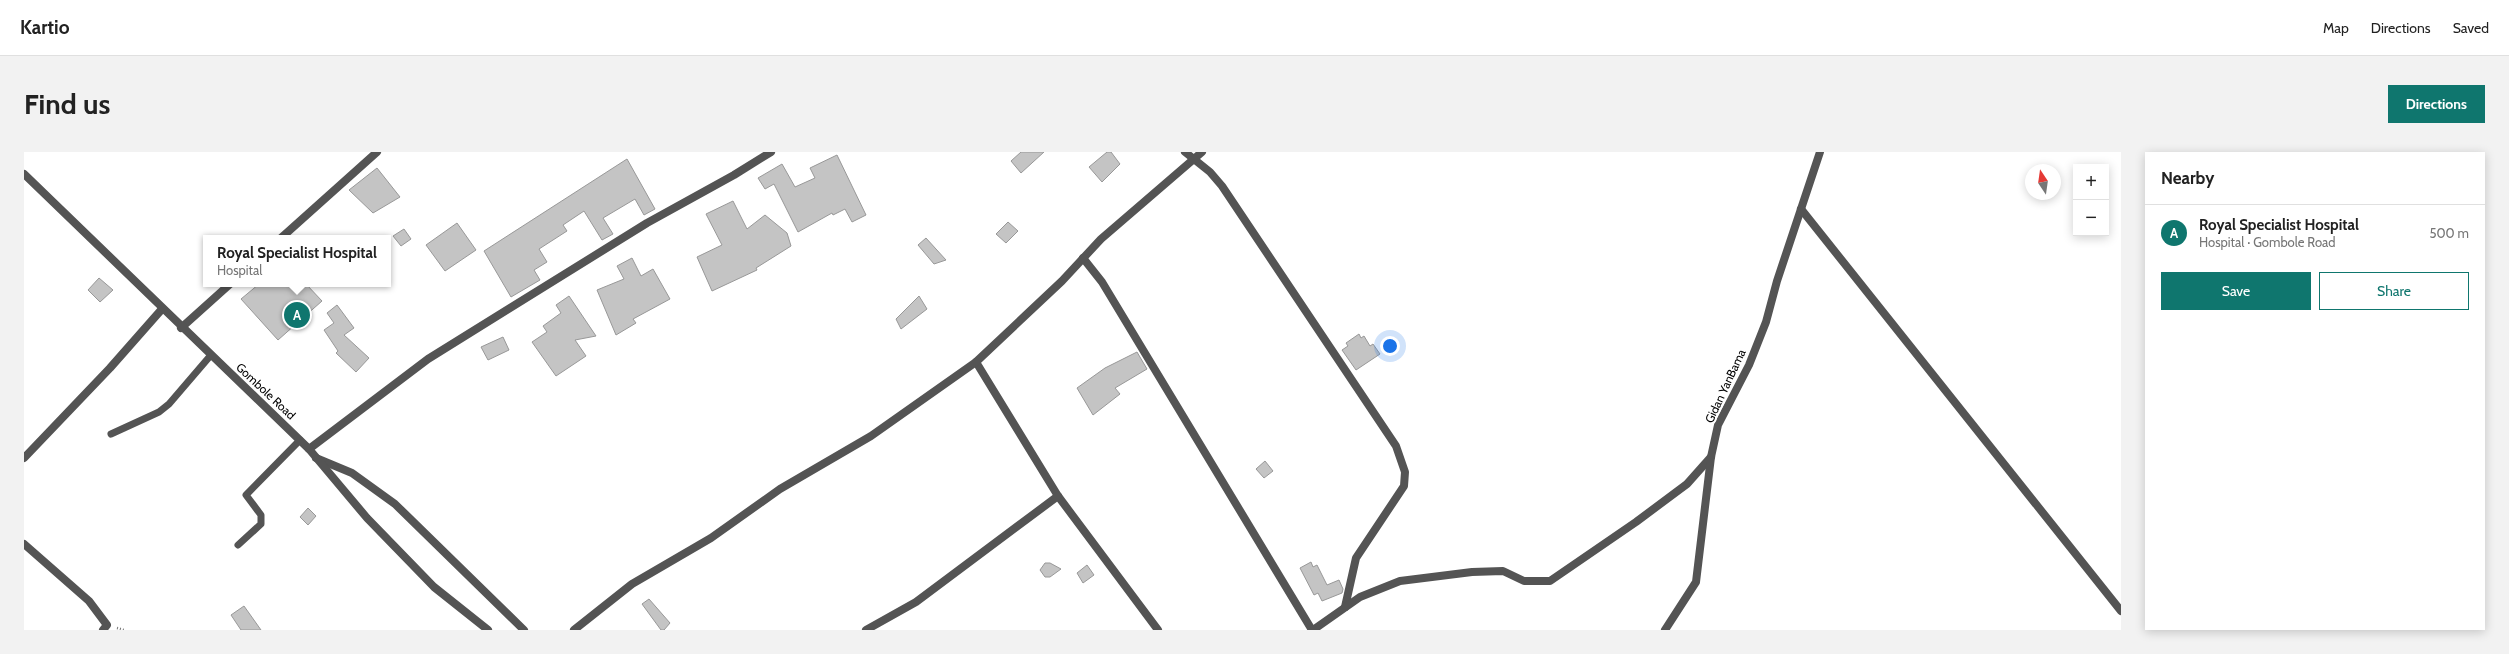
<!DOCTYPE html>
<meta charset="utf-8">
<style>
body{margin:0;font-family:Cabin,sans-serif;background:#f2f2f2;color:#222}
.controls{position:absolute;right:12px;top:12px;display:grid;overflow:hidden;border-radius:0px;box-shadow:0 2px 10px #0003}
.controls button{width:36px;height:36px;display:grid;place-items:center;padding:0;border:0;border-bottom:1px solid #e0e0e0;background:#fff;color:#222;font:20px sans-serif}
.compass{position:absolute;left:2001px;top:12px;width:36px;height:36px;border-radius:50%;background:#fff;box-shadow:0 2px 10px #0003;rotate:347deg}
.you{position:absolute;left:1366px;top:194px;width:14px;height:14px;margin:-10px;border:3px solid #fff;border-radius:50%;background:#1a73e8;box-shadow:0 0 0 6px #1a73e833}
.badge{display:grid;place-items:center;width:26px;height:26px;border-radius:50%;background:#0f766e;color:#fff;font-size:13px;font-weight:700}
.pin{position:absolute;translate:-50% -50%;border:2px solid #fff;box-shadow:0 1px 4px #0006}
.popup{position:absolute;left:179px;top:83px;width:188px;height:52px;box-sizing:border-box;display:grid;place-content:center;border-radius:0px;background:#fff;filter:drop-shadow(0 1px 3px #0005);font-size:13px;white-space:nowrap;color:#767676}
.popup b{font-size:15px;color:#222}
.popup::after{content:'';position:absolute;left:50%;top:100%;margin-left:-8px;border:8px solid transparent;border-top-color:#fff}
.list{margin:0;padding:0;list-style:none}
h2{display:flex;justify-content:space-between;align-items:center;height:52px;margin:0;padding:0 16px;font-size:17px}
h2 small{font-size:13px;font-weight:400;color:#767676}
.list li{display:grid;grid-template-columns:26px 1fr auto;gap:12px;align-items:center;box-sizing:border-box;height:56px;padding:0 16px;border-top:1px solid #e0e0e0}
.list b{display:block;font-size:15px;white-space:nowrap}
.list p{margin:0;font-size:13px;white-space:nowrap;color:#767676}
.list em{font-size:13px;font-style:normal;color:#767676}
.actions{display:flex;gap:8px;padding:12px 16px}
.actions a{flex:1;padding:9px 0;border:1px solid #0f766e;border-radius:0px;text-align:center;font-size:14px;color:#0f766e}
.actions .main{background:#0f766e;color:#fff}
.map{position:relative;flex:none;width:2097px;height:478px;overflow:hidden;border-radius:0px}
header{display:flex;align-items:center;gap:24px;box-sizing:border-box;height:56px;padding:0 20px;background:#fff;border-bottom:1px solid #e0e0e0}
header strong{font-size:19px}
nav{display:flex;gap:22px;margin-inline-start:auto;font-size:14px}
.intro{display:flex;align-items:center;justify-content:space-between;box-sizing:border-box;height:96px;padding:0 24px}
h1{margin:0;font-size:28px}
.button{padding:10px 18px;border-radius:0px;background:#0f766e;color:#fff;font-size:14px;font-weight:700}
main{display:flex;gap:24px;padding:0 24px}
aside{flex:1;background:#fff;border-radius:0px;box-shadow:0 2px 10px #0003}
.map>svg:first-child{display:block}
.building{fill:#c4c4c4;stroke:#989898}
.lines{fill:none;stroke-linecap:round;stroke-linejoin:round}
.path{stroke:#767676;stroke-width:2.5;stroke-dasharray:1 2;stroke-linecap:butt}
.service{stroke:#545454;stroke-width:7}
.minor{stroke:#545454;stroke-width:8}
.tertiary{stroke:#545454;stroke-width:8}
.labels{text-anchor:middle;dominant-baseline:central;stroke-width:4;stroke-linejoin:round;paint-order:stroke}
.street-label{font-size:12px;fill:#000;stroke:#fff}
</style>
<header>
<strong>Kartio</strong>
<nav><a>Map</a><a>Directions</a><a>Saved</a></nav>
</header>
<div class="intro"><h1>Find us</h1><a class="button">Directions</a></div>
<main>
<div class="map">
<svg width="2097" height="478" viewBox="0 0 2097 478">
<rect width="100%" height="100%" fill="#fff"/>
<g class="building">
<polygon points="997,0 1020,0 997,21 987,9"/>
<polygon points="1083,0 1087,0 1096,12 1078,30 1065,15"/>
<polygon points="813,3 842,63 828,70 821,57 809,63 808,61 774,80 750,32 741,37 734,26 758,12 771,35 791,26 786,16"/>
<polygon points="603,7 631,57 620,63 611,47 579,66 589,82 578,88 560,59 539,73 543,79 515,97 523,110 510,118 516,128 487,145 460,99"/>
<polygon points="353,16 376,45 349,61 325,38"/>
<polygon points="709,49 723,77 741,63 763,81 767,94 732,116 733,118 688,139 673,105 698,93 682,62"/>
<polygon points="984,70 994,79 982,91 972,82"/>
<polygon points="433,71 452,98 421,119 402,93"/>
<polygon points="380,77 387,87 377,94 369,84"/>
<polygon points="902,86 922,108 910,112 894,93"/>
<polygon points="608,106 617,124 629,117 646,147 609,167 612,171 592,183 573,138 600,127 593,114"/>
<polygon points="75,126 89,138 76,150 64,138"/>
<polygon points="235,132 282,132 298,149 254,188 217,147"/>
<polygon points="545,144 572,184 551,188 562,204 532,224 508,190 523,180 519,174 537,161 532,153"/>
<polygon points="895,144 903,157 877,177 872,167"/>
<polygon points="313,153 330,176 320,183 345,206 332,220 312,201 314,199 300,178 310,171 303,161"/>
<polygon points="1335,182 1337,186 1340,184 1346,194 1349,192 1356,202 1332,218 1318,198 1324,194 1322,191"/>
<polygon points="479,185 485,198 464,208 457,195"/>
<polygon points="1113,200 1123,217 1091,236 1096,242 1069,263 1053,236 1081,216"/>
<polygon points="1241,309 1249,319 1240,326 1232,317"/>
<polygon points="284,356 292,364 284,373 276,365"/>
<polygon points="1287,410 1289,415 1293,413 1303,433 1315,428 1319,437 1318,441 1298,449 1294,441 1290,443 1276,416"/>
<polygon points="1021,411 1026,411 1037,417 1026,425 1021,425 1016,418"/>
<polygon points="1063,413 1070,423 1059,431 1053,421"/>
<polygon points="625,447 646,471 640,478 637,478 618,452"/>
<polygon points="220,454 237,478 217,478 207,463"/>
</g>
<g class="lines">
<polyline class="path" points="93,476 100,478"/>
<g class="service">
<polyline points="87,282 135,260 145,252 187,203"/>
<polyline points="214,393 237,372 237,363 222,343 276,288"/>
</g>
<g class="minor">
<polyline points="1161,0 1186,20 1198,34 1372,294 1381,320 1380,334 1332,406 1321,455"/>
<polyline points="1777,57 2097,459"/>
<polyline points="257,86 353,0"/>
<polyline points="1059,106 1078,130 1288,478"/>
<polyline points="157,176 206,132"/>
<polyline points="952,210 1034,344 1134,478"/>
<polyline points="285,297 404,207 623,71 710,23 747,0"/>
<polyline points="0,306 86,216 138,157"/>
<polyline points="292,306 328,321 371,352 500,478"/>
<polyline points="0,392 65,449 83,473 79,478"/>
<polyline points="550,478 608,432 687,386 756,337 847,284 952,210 1038,129 1077,87 1178,0"/>
<polyline points="842,478 892,450 1034,344"/>
<polyline points="1289,478 1336,445 1376,429 1448,420 1479,419 1500,429 1526,429 1612,370 1663,332 1687,305"/>
<polyline points="1641,478 1672,430 1687,305 1694,273 1725,213 1742,170 1753,129 1796,0"/>
</g>
<polyline class="tertiary" points="0,22 285,297 343,366 410,435 464,478"/>
</g>
<g class="labels">
<g class="street-label">
<text transform="translate(1701 234) rotate(-65)">Gidan YanBama</text>
<text transform="translate(242 239) rotate(43)">Gombole Road</text>
</g>
</g>
</svg>
<div class="controls">
<button>+</button>
<button>−</button>
</div>
<svg class="compass" viewBox="-18 -18 36 36"><path d="M0-13l5 13h-10z" fill="#e53935"/><path d="M0 13l5-13h-10z" fill="#767676"/></svg>
<div class="you"></div>
<div class="pin badge" style="left:273px;top:163px">A</div>
<div class="popup"><b>Royal Specialist Hospital</b>Hospital</div>
</div>
<aside>
<h2>Nearby<small></small></h2>
<ul class="list">
<li><span class="badge">A</span><div><b>Royal Specialist Hospital</b><p>Hospital · Gombole Road</p></div><em>500 m</em></li>
</ul>
<div class="actions"><a class="main">Save</a><a>Share</a></div>
</aside>
</main>
